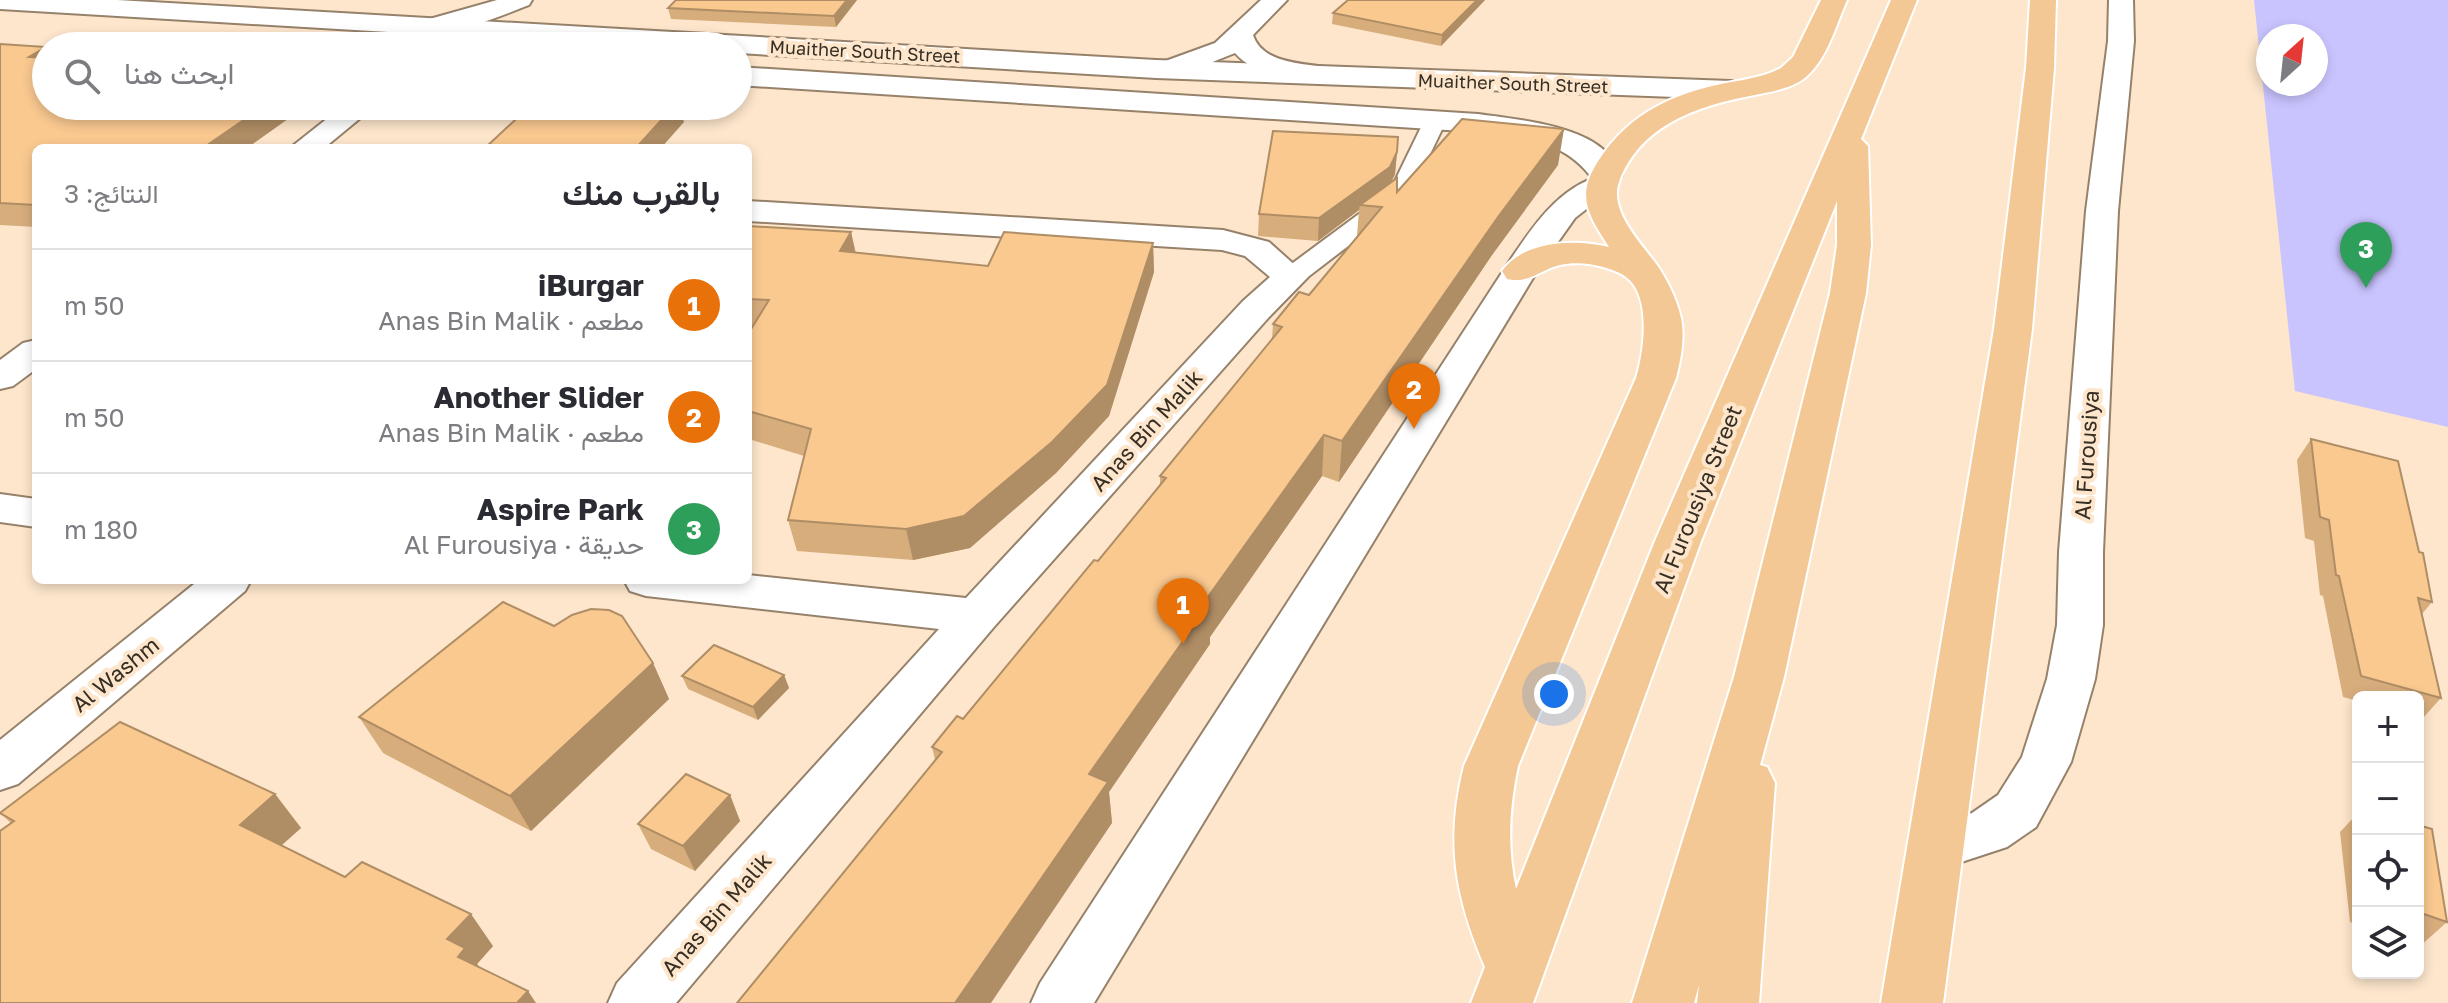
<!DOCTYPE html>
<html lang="ar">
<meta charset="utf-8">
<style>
body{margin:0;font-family:"Golos Text",Vazirmatn,sans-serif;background:#f7f7f7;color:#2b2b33;direction:rtl}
.controls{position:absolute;right:24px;bottom:24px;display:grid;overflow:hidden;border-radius:12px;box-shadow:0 4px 12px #0003}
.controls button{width:72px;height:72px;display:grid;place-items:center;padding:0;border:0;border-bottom:2px solid #e1e1e2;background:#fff;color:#2b2b33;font:40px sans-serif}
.compass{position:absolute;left:2256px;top:24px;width:72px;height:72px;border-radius:50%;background:#fff;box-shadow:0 4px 12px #0003;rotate:27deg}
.you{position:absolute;left:1554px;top:694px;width:28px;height:28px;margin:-20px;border:6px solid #fff;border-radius:50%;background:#1a73e8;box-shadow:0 0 0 12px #1a73e833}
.badge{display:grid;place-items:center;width:52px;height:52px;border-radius:50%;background:#ea580c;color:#fff;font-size:26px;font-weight:700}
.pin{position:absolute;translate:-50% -66px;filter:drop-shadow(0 2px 4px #0008)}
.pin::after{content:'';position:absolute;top:42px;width:28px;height:24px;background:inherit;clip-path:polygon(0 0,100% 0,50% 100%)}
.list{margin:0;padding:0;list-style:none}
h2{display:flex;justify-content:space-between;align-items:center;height:104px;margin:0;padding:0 32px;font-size:34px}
h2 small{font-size:26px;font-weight:400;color:#7c7c81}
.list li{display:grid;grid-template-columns:52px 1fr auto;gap:24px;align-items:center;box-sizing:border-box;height:112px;padding:0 32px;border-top:2px solid #e1e1e2}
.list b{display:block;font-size:30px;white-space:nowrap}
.list p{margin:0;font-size:26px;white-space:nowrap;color:#7c7c81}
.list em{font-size:26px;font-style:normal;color:#7c7c81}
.icon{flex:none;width:44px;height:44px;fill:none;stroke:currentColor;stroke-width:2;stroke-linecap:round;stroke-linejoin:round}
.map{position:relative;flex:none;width:2448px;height:1003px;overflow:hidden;direction:ltr}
.search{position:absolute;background:#fff;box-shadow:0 4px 12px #0003;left:32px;top:32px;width:720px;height:88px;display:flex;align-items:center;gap:20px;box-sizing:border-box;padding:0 28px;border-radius:44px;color:#7c7c81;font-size:30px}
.panel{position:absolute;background:#fff;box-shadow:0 4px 12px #0003;left:32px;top:144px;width:720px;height:440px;border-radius:12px;direction:rtl}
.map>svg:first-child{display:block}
.green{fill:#c9c4fe;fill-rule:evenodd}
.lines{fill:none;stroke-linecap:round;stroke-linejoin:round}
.pedestrian-casing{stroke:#96816a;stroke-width:4}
.minor-casing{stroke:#96816a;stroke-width:4}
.tertiary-casing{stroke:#96816a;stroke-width:4}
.trunk-casing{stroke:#fff;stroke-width:4}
.pedestrian{fill:#fff;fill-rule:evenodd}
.minor{fill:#fff;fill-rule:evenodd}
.tertiary{fill:#fff;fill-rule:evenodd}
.trunk{fill:#f4c894;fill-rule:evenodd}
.wall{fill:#d7ad7c}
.shaded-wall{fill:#af8d65}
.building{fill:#fac990;stroke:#af8d65;stroke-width:2}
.labels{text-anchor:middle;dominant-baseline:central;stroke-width:8;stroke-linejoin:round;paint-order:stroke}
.far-street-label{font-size:18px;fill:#362d23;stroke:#fde6cc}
.street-label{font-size:22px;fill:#362d23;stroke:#fde6cc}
</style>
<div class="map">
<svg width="2448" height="1003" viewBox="0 0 2448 1003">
<rect width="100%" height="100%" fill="#fde6cc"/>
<path class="green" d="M2254,0H2448V427L2295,391ZM2268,36H2316V84H2268Z"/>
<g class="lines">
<defs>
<polygon id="pedestrian" points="1436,112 1447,119 1408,200 1300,283 1282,283 1278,277 1282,271 1390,191 1425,119"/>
<g id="minor">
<path d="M497,0H532L529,5C503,15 453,37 426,30L422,25L426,20Z"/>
<path d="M1261,0H1287L1253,35C1263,66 1310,63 1337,69L1341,75L1337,81L1327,83C1296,78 1257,78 1235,53L1180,75H1160L1156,69L1160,63L1215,43Z"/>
<polygon points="2109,0 2133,0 2134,41 2118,211 2103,552 2103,625 2095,679 2071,762 2036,827 2007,847 1937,870 1918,863 1910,847 1918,831 1972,813 1998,795 2022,757 2047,679 2057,625 2059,552 2086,211 2108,41"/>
<polygon points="343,106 375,106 324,148 290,148"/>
<path d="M1601,176L1612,178L1617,185L1575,218L1536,273L1094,1003H1031L1040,983L1503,271C1527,235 1556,187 1601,176Z"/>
<polygon points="748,201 1223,230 1269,242 1308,277 1269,317 993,628 676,1003 608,1003 617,983 939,629 646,596 630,591 624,580 748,580 748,575 966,598 1243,301 1270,277 1245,256 1222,250 748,221"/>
<polygon points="36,340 36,369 13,386 0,389 0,360 23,343"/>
<polygon points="0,494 36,499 36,527 0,522"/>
<polygon points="199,580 251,580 245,591 18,784 0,790 0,740"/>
</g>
<g id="tertiary">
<polygon points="0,0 117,0 1156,60 1731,81 1741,84 1746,90 1741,96 1731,99 1156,78 738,53 738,46 626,46 0,9"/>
<path d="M738,67L1478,114C1515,119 1582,125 1608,154C1614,160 1618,168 1622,175L1617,182L1606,185L1595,182C1566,140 1526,138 1478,132L738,85Z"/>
</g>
<g id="trunk">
<path d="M1821,0H1847C1836,24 1828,57 1807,76C1793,89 1769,92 1750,96C1697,106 1639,126 1619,182C1608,212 1644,246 1659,268C1668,282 1677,300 1681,318C1685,338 1681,358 1676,378L1518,766C1509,808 1507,847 1516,889L1655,541L1891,0H1917L1861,139L1868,146L1871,245L1866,293L1784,677L1760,765L1767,767L1775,783L1759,1003H1697L1699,985L1694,1003H1632L1734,677L1830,293L1837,245V201L1701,541L1533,1003H1471L1485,967C1455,896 1445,842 1464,766L1636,378C1644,352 1652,296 1626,277C1620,272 1610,269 1603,267C1590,263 1573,262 1560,265C1539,270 1530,284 1507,279L1502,271C1524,240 1576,239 1609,247C1585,210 1575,193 1603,154C1632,113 1673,94 1721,84C1741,80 1762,78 1781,68L1793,57Z"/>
<polygon points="2030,0 2056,0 2054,68 2032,329 1943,1003 1881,1003 1994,329 2026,68"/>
</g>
</defs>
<use href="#pedestrian" class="pedestrian-casing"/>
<use href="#minor" class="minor-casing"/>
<use href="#tertiary" class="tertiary-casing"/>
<use href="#trunk" class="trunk-casing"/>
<use href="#pedestrian" class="pedestrian"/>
<use href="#minor" class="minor"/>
<use href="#tertiary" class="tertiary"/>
<use href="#trunk" class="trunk"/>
</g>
<g class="wall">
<polygon points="676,0 857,0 836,27 671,19 668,8"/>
<polygon points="1348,0 1485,0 1441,46 1332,24 1333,13"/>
<polygon points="0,44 46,106 306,106 247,148 36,148 36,227 0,225"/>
<polygon points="1397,152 1395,174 1391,182 1397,192 1558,165 1492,255 1339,482 1322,476 1210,637 1210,644 1109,792 1112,823 935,760 932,747 963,719 1098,561 1160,486 1160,476 1272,339 1273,324 1309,295 1357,236 1359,210 1318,241 1258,236 1259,214"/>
<polygon points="748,226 851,232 856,253 988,266 1153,243 1154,272 1109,416 1056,473 970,548 913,560 797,551 788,520 804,456 752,440 748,448 748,334 751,328 748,328"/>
<polygon points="2311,439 2419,552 2432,602 2422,614 2441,698 2422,719 2418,718 2418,697 2358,697 2358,701 2343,697 2323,596 2320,595 2314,541 2305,538 2297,460"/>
<polygon points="554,626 653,663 669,699 531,831 383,753 359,717"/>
<polygon points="784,675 789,688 758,720 688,689 682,676"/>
<polygon points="275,794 301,828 281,846 345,877 493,946 477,964 479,967 11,823 0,813"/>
<polygon points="730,795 740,821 695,871 651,849 638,824"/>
<polygon points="2358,813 2358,925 2350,922 2340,832"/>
<polygon points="2418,825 2447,922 2419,947 2418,946"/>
</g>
<g class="shaded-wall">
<polygon points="847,0 857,0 836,27 834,16"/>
<polygon points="1477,0 1485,0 1441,46 1442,35"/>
<polygon points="46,47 46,76 29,57"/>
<polygon points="264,106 306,106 247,148 203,148"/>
<polygon points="674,106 679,106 684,122 661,148 636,148"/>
<polygon points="1564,129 1558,165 1492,255 1339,482 1342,441 1498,217"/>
<polygon points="1397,152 1395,174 1388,189 1360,205 1359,210 1318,241 1319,218"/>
<polygon points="851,232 857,261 840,251"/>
<polygon points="1153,243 1154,272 1109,416 1056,473 970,548 913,560 906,529"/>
<polygon points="748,425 752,440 748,448"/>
<polygon points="1324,435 1322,476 1210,637 1210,644 1109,792 1112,823 991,1003 955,1003 1089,774 1205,601"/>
<polygon points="653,663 669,699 531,831 510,796"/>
<polygon points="784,675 789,688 758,720 753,707"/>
<polygon points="275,794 301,828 267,858 240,825"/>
<polygon points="730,795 740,821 695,871 683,846"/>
<polygon points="471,914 493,946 477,964 488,980 458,957 447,939"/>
<polygon points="528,991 536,1003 517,1003"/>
</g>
<g class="building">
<polygon points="676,0 847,0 834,16 668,8"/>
<polygon points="1348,0 1477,0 1442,35 1333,13"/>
<polygon points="0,44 46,47 29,57 46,58 46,106 264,106 203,148 36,148 36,205 0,203"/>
<polygon points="530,106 674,106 636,148 485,148"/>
<polygon points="1462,119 1564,129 1498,217 1342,441 1324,435 1205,601 1210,603 1089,774 1108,782 955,1003 737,1003 942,752 932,747 957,716 963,719 1094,560 1098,561 1166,478 1160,476 1282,327 1273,324 1299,292 1309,295 1382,207 1360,205 1397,178 1397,192"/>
<polygon points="1273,131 1398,137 1397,152 1390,167 1319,218 1259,214"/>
<polygon points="748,226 851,232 840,251 988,266 1004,232 1153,243 1107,385 1052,442 964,516 906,529 788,520 811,429 748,411 748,334 769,300 748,299"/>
<polygon points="2311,439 2398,461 2419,552 2423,553 2432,602 2418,598 2441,698 2361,676 2339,576 2336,575 2329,520 2320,517"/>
<polygon points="503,602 554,626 572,615 591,609 609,610 622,616 653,663 510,796 359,717"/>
<polygon points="714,645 784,675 753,707 682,676"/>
<polygon points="120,722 275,794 240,825 345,877 362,862 471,914 447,939 465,948 458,957 528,991 517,1003 0,1003 0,831 14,821 0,813"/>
<polygon points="686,774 730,795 683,846 638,824"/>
<polygon points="2418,825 2432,829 2447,922 2418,912"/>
</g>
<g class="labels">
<g class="far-street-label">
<text transform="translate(865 51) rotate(3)">Muaither South Street</text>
<text transform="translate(1513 83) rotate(2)">Muaither South Street</text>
</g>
<g class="street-label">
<text transform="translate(1146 430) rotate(-48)">Anas Bin Malik</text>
<text transform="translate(2086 455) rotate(-86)">Al Furousiya</text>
<text transform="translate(1697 499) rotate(-68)">Al Furousiya Street</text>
<text transform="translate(115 674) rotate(-39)">Al Washm</text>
<text transform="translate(716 914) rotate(-49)">Anas Bin Malik</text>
</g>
</g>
</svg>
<div class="controls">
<button>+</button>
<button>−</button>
<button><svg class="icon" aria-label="locate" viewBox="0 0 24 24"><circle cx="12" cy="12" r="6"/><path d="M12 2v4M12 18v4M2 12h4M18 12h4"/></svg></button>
<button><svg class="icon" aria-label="layers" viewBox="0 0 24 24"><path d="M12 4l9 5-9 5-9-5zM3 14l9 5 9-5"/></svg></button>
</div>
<svg class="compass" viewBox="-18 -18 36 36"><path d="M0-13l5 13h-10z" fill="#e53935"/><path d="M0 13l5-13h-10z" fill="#7c7c81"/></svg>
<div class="you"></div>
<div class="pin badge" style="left:1183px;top:644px;background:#e8710a">1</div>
<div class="pin badge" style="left:1414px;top:429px;background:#e8710a">2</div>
<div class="pin badge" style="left:2366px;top:288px;background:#2e9e5b">3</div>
<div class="search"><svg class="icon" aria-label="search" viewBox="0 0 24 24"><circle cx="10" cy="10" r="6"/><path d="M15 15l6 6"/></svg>ابحث هنا</div>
<section class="panel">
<h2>بالقرب منك<small>النتائج: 3</small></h2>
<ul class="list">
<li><span class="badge" style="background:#e8710a">1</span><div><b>iBurgar</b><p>مطعم · Anas Bin Malik</p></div><em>50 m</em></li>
<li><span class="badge" style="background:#e8710a">2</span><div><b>Another Slider</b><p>مطعم · Anas Bin Malik</p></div><em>50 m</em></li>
<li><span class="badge" style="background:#2e9e5b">3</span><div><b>Aspire Park</b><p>حديقة · Al Furousiya</p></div><em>180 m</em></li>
</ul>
</section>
</div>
